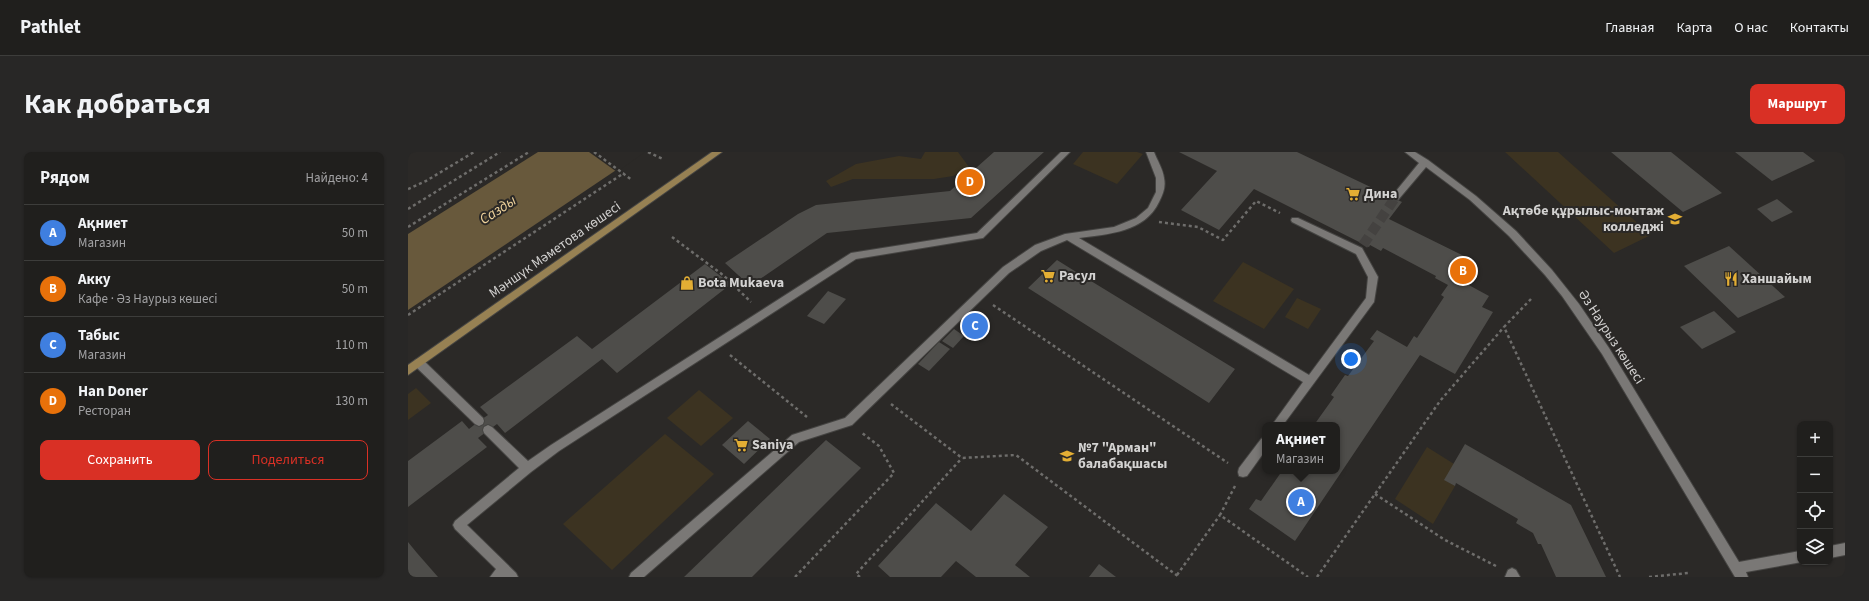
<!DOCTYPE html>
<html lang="ru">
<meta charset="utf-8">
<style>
body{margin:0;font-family:"Source Sans 3",sans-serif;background:#282726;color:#f1f3f6}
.controls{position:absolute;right:12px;bottom:12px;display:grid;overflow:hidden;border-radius:8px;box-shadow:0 1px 3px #0004}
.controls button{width:36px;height:36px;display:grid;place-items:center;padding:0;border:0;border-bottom:1px solid #3d3d3b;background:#201f1d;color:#f1f3f6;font:20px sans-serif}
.you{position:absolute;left:943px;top:207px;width:14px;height:14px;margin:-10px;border:3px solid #fff;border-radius:50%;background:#1a73e8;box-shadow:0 0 0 6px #1a73e833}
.badge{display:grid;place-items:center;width:26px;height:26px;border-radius:50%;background:#d93025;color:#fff;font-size:13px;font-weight:700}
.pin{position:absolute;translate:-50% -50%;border:2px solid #fff;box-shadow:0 1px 4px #0006}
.popup{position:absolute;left:854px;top:270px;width:78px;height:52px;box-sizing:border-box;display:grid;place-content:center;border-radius:8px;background:#201f1d;filter:drop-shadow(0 1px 3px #0005);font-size:13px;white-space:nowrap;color:#a2a2a4}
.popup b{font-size:15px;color:#f1f3f6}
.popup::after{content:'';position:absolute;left:50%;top:100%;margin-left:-8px;border:8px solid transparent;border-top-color:#201f1d}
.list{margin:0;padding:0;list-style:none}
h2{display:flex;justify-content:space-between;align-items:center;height:52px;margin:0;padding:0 16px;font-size:17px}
h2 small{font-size:13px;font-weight:400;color:#a2a2a4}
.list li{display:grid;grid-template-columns:26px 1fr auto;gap:12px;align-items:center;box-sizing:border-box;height:56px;padding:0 16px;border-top:1px solid #3d3d3b}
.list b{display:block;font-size:15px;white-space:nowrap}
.list p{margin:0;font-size:13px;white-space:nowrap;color:#a2a2a4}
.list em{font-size:13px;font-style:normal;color:#a2a2a4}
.actions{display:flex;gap:8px;padding:12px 16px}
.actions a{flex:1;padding:9px 0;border:1px solid #d93025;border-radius:8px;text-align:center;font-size:14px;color:#d93025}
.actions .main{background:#d93025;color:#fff}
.icon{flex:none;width:22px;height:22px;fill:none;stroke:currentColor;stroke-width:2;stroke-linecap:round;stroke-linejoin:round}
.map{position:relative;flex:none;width:1437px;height:425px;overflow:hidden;border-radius:8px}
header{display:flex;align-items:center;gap:24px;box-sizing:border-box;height:56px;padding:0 20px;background:#201f1d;border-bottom:1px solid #3d3d3b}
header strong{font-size:19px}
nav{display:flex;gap:22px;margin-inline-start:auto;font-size:14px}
.intro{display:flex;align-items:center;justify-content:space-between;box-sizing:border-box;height:96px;padding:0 24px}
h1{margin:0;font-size:28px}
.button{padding:10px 18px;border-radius:8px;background:#d93025;color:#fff;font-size:14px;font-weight:700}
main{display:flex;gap:24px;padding:0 24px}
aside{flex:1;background:#201f1d;border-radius:8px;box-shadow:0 1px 3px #0004}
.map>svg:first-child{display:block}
.green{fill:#3c3321}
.water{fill:#68593c}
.pier{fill:#2b2927}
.building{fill:#4e4d4a}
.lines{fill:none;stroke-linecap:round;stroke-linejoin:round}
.minor-tunnel{stroke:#444240;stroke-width:10;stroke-dasharray:10 5;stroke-linecap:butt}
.minor-casing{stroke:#454442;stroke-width:2}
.major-casing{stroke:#454442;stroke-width:2}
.path{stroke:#6e6d6b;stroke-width:2.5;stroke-dasharray:3 3;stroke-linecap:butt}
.minor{fill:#7a7876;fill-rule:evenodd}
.major{fill:#978153;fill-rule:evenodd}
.labels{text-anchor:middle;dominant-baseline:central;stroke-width:4;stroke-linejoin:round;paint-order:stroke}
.poi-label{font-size:14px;font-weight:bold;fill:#d3d2d1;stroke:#2b2927;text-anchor:start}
.street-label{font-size:14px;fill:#d3d2d1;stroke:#2b2927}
.water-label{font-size:15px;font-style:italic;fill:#eed29b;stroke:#2b2927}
</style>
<header>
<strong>Pathlet</strong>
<nav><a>Главная</a><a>Карта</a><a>О нас</a><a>Контакты</a></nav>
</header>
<div class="intro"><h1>Как добраться</h1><a class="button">Маршрут</a></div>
<main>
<aside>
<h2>Рядом<small>Найдено: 4</small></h2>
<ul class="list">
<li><span class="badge" style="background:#3f7fe0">A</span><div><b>Ақниет</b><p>Магазин</p></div><em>50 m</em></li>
<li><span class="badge" style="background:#e8710a">B</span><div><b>Акку</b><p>Кафе · Әз Наурыз көшесі</p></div><em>50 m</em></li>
<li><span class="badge" style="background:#3f7fe0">C</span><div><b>Табыс</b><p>Магазин</p></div><em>110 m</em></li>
<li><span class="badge" style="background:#e8710a">D</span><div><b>Han Doner</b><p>Ресторан</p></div><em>130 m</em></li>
</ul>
<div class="actions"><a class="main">Сохранить</a><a>Поделиться</a></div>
</aside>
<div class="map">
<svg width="1437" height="425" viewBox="0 0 1437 425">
<rect width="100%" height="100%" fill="#2b2927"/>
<g class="green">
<polygon points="517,0 550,0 561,15 545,24 526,27 445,27 423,35 418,29 448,12 491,4 513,7"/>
<polygon points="675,0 729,0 735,2 709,32 665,12"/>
<polygon points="1097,0 1150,0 1243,83 1206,101"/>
<polygon points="835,110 886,137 856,177 805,149"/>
<polygon points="889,146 913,157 900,177 877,165"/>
<polygon points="8,236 23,251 0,268 0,242"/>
<polygon points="291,238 325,266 293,294 259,266"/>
<polygon points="257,282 306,322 204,418 155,372"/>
<polygon points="1019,295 1046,312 1037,328 1047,334 1025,372 987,347"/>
</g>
<polygon class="water" points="130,0 235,0 0,158 0,82"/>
<polygon class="pier" points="181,0 237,0 209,20"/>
<g class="building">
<polygon points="586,0 636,0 563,66 419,81 342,134 317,111 390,62 408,53 542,39"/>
<polygon points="771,0 889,0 994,50 981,67 1058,105 1053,113 1065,119 1057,131 1081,144 1074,155 1085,160 1047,222 1012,203 887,389 841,357 848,347 853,349 874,319 929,319 929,273 906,273 926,245 923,243 937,223 940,224 966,189 962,187 969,178 999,195 1006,184 1009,186 1036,145 1033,143 1040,133 1027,126 1028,124 975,96 973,99 962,93 961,95 846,37 811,78 773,58 809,19"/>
<polygon points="1203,0 1263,0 1314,41 1275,60"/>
<polygon points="1327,0 1395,0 1407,9 1364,29"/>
<polygon points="1369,47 1385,60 1364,70 1349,57"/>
<polygon points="1321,94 1377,145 1330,166 1276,114"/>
<polygon points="649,108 665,118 827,217 801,251 620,136"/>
<polygon points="297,112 323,132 209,221 194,207 97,281 89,272 70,286 79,295 0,355 0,309 54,269 61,277 71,269 80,263 72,255 169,184 184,197"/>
<polygon points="420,139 438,147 416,172 399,164"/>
<polygon points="1306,159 1328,180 1294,197 1272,175"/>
<polygon points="567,163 580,172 567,186 553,176"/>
<polygon points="546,177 556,184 545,196 534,189"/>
<polygon points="531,190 542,197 521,219 510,212"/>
<polygon points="340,269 362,287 336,312 314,293"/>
<polygon points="418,288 453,316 344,425 276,425"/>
<polygon points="1057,292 1163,353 1198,425 1148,425 1133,392 1130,392 1125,381 1108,371 1110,367 1048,331 1047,334 1036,328"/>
<polygon points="596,342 640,375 607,413 622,425 568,425 548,409 533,425 482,425 470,414 528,351 563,379"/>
<polygon points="0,390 9,401 30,425 0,425"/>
<polygon points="691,412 708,425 681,425"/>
</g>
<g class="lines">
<polyline class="minor-tunnel" points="955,93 987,46"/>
<defs>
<g id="minor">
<polygon points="653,0 662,0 575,86 448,107 151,299 123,320 59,373 108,421 110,425 82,425 88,417 47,377 45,373 47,369 111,316 76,281 75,278 76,275 80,273 84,275 120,309 143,293 443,101 569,81"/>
<path d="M738,0H746C749,8 755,17 756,26C758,35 755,42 751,50C737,80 701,82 671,86L901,223L958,146L960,125L948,102L884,70L883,68L884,66H890L954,96L970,125L966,150L875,273H864L895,230L659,88L633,99L601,121L444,273L391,290L236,425H221L223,421L384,283L437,266L595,115L627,93L657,82L706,75L728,66L740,56L748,40V26Z"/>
<polygon points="997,0 1007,0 1020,8 1068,44 1108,79 1144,118 1171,152 1201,196 1331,410 1392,399 1392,410 1394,410 1338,420 1340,425 1327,425 1194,202 1154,144 1137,123 1101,84 1062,48 1018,15 990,48 984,48 983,46 984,44 1011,11"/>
<polygon points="11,207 15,208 75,266 76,269 75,272 71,274 67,272 7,214 6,211 7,208"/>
<polygon points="857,285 857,299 839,324 835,325 831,324 830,320 831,316 853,287"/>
<polygon points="1437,391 1437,403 1422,406 1422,394"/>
<polygon points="1104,416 1108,418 1112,425 1097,425 1100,418"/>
</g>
<polygon id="major" points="304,0 314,0 0,223 0,213"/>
</defs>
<use href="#minor" class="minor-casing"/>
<use href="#major" class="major-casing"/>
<g class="path">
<polyline points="186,0 224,28"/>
<polyline points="240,0 255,7"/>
<polyline points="0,37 18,29 66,0"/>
<polyline points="0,57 92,0"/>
<polyline points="751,70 790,75 815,88 848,49 872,61"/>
<polyline points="0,75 121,0"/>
<polyline points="264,85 315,123 343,150"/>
<polyline points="1123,147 1096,175 1212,425"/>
<polyline points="585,153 820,311"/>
<polyline points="0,163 216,21"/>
<polyline points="322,203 399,265"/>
<polyline points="483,252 554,306 608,303 771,425"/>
<polyline points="827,334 812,363 900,425"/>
<polyline points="967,342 1037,388 1088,414"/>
<polyline points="769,423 812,363"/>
<polyline points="387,425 486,321 471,294 454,281"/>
<polyline points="452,425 448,422 554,306"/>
<polyline points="909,425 1032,249 1096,175"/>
<polyline points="1241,425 1280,421"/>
</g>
<use href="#minor" class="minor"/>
<use href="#major" class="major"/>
</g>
<defs>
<symbol id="supermarket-bare" viewBox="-9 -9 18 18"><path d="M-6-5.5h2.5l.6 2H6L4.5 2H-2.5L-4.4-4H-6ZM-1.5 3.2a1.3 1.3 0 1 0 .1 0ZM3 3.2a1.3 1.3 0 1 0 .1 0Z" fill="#e3ae34" stroke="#2b2927" stroke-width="2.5" paint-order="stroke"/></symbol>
<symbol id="university-bare" viewBox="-9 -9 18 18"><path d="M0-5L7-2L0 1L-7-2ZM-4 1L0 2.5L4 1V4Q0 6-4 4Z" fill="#e3ae34" stroke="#2b2927" stroke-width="2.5" paint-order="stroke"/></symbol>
<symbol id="restaurant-bare" viewBox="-9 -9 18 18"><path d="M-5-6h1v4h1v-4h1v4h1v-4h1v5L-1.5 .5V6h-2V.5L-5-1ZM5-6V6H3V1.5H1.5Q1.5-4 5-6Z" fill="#e3ae34" stroke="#2b2927" stroke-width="2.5" paint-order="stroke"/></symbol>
<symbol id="shop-bare" viewBox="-9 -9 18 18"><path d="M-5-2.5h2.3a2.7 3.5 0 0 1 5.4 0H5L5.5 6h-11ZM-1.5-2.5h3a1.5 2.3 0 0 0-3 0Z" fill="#e3ae34" stroke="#2b2927" stroke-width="2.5" paint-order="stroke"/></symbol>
<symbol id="school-bare" viewBox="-9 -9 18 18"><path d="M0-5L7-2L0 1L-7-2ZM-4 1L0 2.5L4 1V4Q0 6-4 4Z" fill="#e3ae34" stroke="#2b2927" stroke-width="2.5" paint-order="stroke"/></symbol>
</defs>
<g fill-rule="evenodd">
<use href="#supermarket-bare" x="935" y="32" width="20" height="20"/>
<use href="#university-bare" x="1257" y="57" width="20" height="20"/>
<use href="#supermarket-bare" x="630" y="114" width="20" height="20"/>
<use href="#restaurant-bare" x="1313" y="117" width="20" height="20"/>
<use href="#shop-bare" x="269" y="121" width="20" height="20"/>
<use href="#supermarket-bare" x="323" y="283" width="20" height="20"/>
<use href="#school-bare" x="649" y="294" width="20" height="20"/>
</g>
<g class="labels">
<g class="poi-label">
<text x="956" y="42">Дина</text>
<text x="1256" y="59" text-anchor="end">Ақтөбе құрылыс-монтаж<tspan x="1256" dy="16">колледжі</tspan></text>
<text x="651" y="124">Расул</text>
<text x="1334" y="127">Ханшайым</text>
<text x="290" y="131">Bota Mukaeva</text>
<text x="344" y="293">Saniya</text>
<text x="670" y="296">№7 "Арман"<tspan x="670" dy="16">балабақшасы</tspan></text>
</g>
<g class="street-label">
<text transform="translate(147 98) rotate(-35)">Мәншүк Мәметова көшесі</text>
<text transform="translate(1203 185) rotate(57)">Әз Наурыз көшесі</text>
</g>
<g class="water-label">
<text transform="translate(90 58) rotate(-33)">Сазды</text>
</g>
</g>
</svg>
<div class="controls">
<button>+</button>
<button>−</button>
<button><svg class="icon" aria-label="locate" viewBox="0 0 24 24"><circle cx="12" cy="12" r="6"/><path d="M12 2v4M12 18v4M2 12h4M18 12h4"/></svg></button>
<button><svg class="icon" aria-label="layers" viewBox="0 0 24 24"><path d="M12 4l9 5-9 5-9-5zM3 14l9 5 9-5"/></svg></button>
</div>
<div class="you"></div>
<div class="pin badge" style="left:893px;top:350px;background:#3f7fe0">A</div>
<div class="popup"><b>Ақниет</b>Магазин</div>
<div class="pin badge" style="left:1055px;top:119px;background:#e8710a">B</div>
<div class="pin badge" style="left:567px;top:174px;background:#3f7fe0">C</div>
<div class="pin badge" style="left:562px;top:30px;background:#e8710a">D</div>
</div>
</main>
